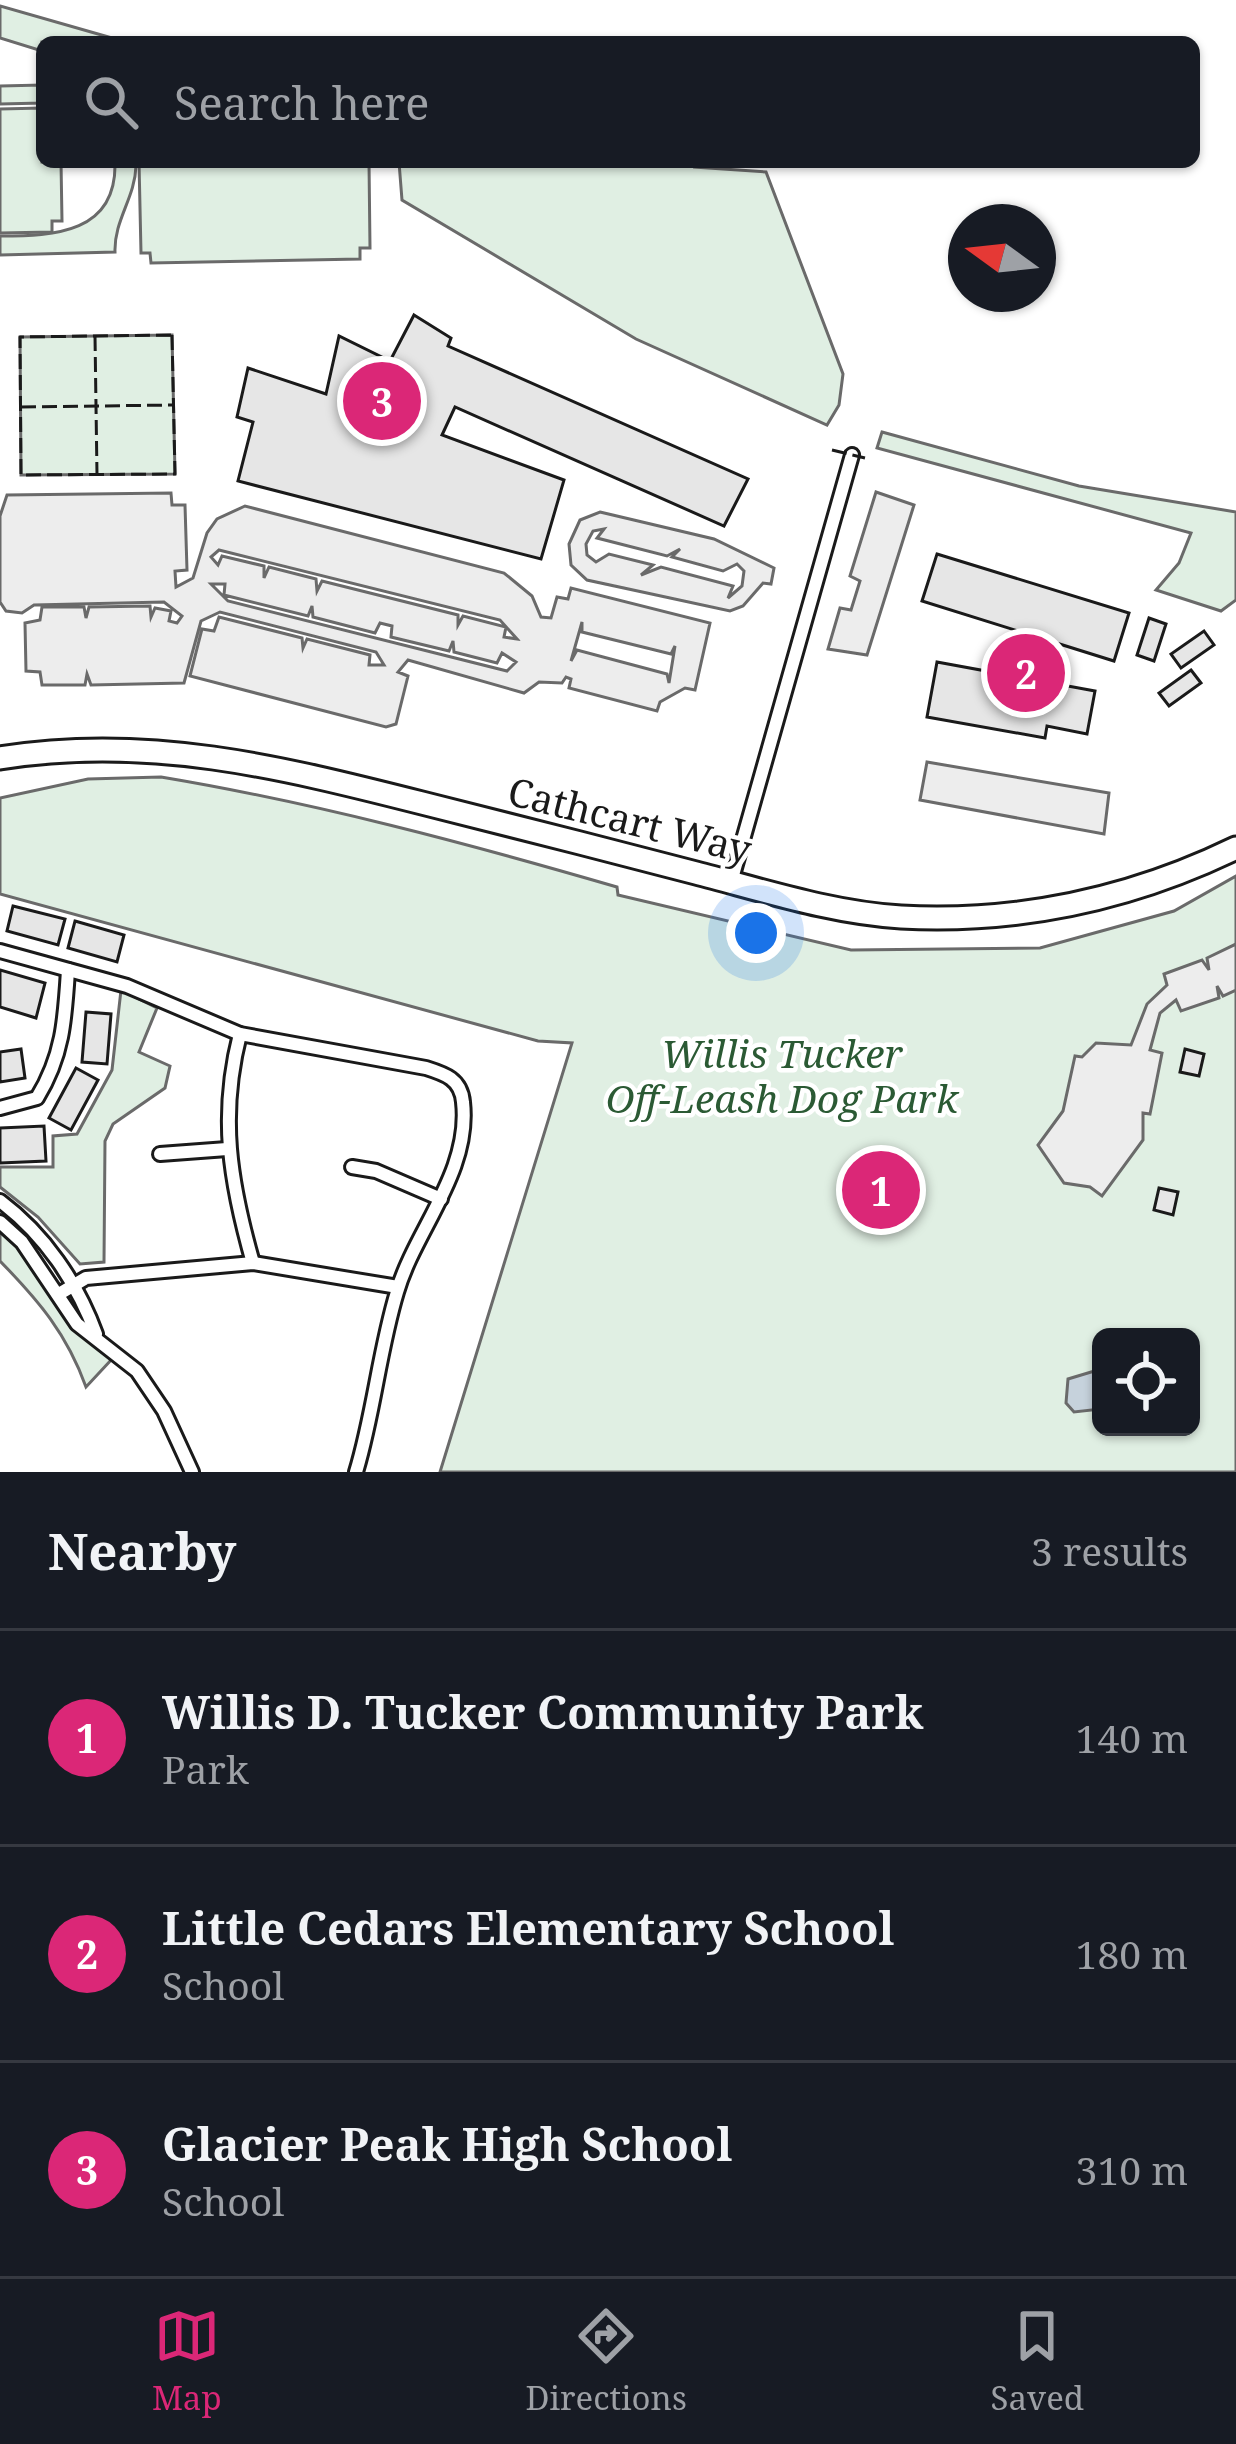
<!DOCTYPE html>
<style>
body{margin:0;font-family:"Noto Serif",serif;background:#242831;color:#f1f3f6}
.controls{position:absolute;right:36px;bottom:36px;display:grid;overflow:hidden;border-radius:18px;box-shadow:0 3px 9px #0004}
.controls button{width:108px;height:108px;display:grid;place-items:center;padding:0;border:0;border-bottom:3px solid #363941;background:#171b24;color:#f1f3f6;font:60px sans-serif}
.compass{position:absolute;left:948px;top:204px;width:108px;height:108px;border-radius:50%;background:#171b24;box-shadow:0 3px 9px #0004;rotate:285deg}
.you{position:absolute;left:756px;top:933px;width:42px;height:42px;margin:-30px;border:9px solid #fff;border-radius:50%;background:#1a73e8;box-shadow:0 0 0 18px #1a73e833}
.badge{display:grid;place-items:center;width:78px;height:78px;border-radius:50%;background:#db2777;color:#fff;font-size:39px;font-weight:700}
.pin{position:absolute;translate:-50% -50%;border:6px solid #fff;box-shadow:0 3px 12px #0006}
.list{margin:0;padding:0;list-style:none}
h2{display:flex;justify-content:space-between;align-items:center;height:156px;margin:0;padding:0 48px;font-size:51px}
h2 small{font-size:39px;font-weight:400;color:#9ea1a6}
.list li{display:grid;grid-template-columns:78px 1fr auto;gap:36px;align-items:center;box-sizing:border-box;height:216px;padding:0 48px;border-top:3px solid #363941}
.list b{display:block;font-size:45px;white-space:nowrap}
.list p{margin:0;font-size:39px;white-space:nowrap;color:#9ea1a6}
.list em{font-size:39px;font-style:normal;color:#9ea1a6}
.icon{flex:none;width:66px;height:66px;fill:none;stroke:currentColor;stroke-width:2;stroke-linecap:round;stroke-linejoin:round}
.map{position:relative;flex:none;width:1236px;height:1472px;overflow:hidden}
.search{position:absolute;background:#171b24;box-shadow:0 3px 9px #0004;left:36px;right:36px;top:36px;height:132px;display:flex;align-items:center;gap:30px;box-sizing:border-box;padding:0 42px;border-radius:18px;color:#9ea1a6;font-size:45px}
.sheet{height:804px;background:#171b24}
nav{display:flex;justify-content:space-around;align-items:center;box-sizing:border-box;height:168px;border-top:3px solid #363941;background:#171b24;font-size:33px;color:#9ea1a6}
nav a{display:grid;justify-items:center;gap:6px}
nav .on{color:#db2777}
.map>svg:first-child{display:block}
.green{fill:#e0efe3;stroke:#6a6a6a;stroke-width:3;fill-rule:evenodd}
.parking{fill:#ededed;stroke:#6a6a6a;stroke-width:3;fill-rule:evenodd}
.water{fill:#c6d2dc;stroke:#6a6a6a;stroke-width:3}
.building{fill:#e6e6e6;stroke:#1a1a1a;stroke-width:3}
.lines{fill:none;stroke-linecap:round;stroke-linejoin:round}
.minor-casing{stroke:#1a1a1a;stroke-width:18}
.primary-casing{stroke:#1a1a1a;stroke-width:27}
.minor{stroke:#fff;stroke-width:12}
.primary{stroke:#fff;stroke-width:21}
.fence{stroke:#1a1a1a;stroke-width:3;stroke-dasharray:15 6;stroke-linecap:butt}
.labels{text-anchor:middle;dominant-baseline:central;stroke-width:9;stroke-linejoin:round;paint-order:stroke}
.street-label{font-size:39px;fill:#1a1a1a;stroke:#fff}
.park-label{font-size:39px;font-style:italic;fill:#2b5a34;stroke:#fff}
</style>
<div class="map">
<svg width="1236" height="1472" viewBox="0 0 1236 1472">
<rect width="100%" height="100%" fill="#fff"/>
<g class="green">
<polygon points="0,6 126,42 42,42 42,51 0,38"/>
<polygon points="42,85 42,103 0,104 0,86"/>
<polygon points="42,108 42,162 61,162 62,221 52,221 52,232 0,233 0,109"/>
<path d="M115,162L136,166C135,198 114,220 115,252L0,255V236C55,236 117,233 115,162Z"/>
<polygon points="139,162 369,162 370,248 360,248 360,259 151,263 150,253 141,253"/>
<polygon points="399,162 690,162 694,167 766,172 843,374 839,405 827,425 636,339 402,200"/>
<polygon points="172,335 175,474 21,475 20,337"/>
<polygon points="882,432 1079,486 1236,512 1236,600 1221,611 1156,590 1179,563 1191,533 877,448"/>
<path d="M161,777C316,803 466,843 617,887L618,895L851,950L1040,948L1174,911L1236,876V1472H440L572,1043L538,1041L0,894V798L88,779ZM1101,1337H1191V1427H1101Z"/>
<polygon points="121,990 157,1008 139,1052 170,1066 165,1088 113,1124 105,1141 104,1262 80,1264 38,1217 0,1187 0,1167 53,1167 53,1136 77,1134 112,1070"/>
<path d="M0,1229C45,1271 60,1323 112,1359L86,1387C67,1334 39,1301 0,1261Z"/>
</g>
<g class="parking">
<polygon points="876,492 914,505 867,655 828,649 840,608 851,610 860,581 850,576"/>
<path d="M171,493L172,505H185L187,570L175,571L176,587L193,578L207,533L217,519L245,506L504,573L532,596L541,617L551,618L557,597L568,599L571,588L710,623L695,690L685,688L660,702L657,711L569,688L571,679L566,677L562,683L539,682L524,693L408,660L398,672L408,676L396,724L386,727L190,676L202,629L214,631L219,617L302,638L303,648L307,639L370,655L369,665H384L376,652L220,612L201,621L184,683L91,685L87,674L85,685H42L40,672L26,671L25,623L40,620L42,607H84L86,618L89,607L150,606L151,617L155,608L171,611L169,621L177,623L182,616L164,602L34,605L22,613L6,611L0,602V516L7,495ZM219,550L500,620L517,639L504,637L506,627L463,616L458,625V615L322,581L317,591L316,579L269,567L264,578V566L222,556L218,565L211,557ZM211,584H225L224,595L308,616L312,606L313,617L375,633L380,623L392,626L391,637L449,651L453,641L454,652L497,663L502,653L516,662L507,671L228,601ZM582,622V632L671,654L675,646L669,683L667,674L577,650L571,661Z"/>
<path d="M600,512L714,539L774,568L771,584L763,583L743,606L730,611L587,580L571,565L569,544L580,520ZM604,529L597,538L667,556L680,549L672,557L723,571L737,564L744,571L742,586L728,598L733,586L661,567L641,575L653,565L609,554L596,562L587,555L586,544L593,531Z"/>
<polygon points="927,762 1109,793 1104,834 920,800"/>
<polygon points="1236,944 1236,990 1223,996 1217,986 1219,998 1181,1011 1176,1000 1160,1013 1150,1050 1162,1053 1150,1114 1143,1113 1143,1140 1102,1196 1090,1187 1064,1183 1038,1145 1063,1111 1075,1056 1082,1057 1096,1043 1131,1045 1147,1004 1167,985 1164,974 1202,960 1209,970 1207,958"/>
</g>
<polygon class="water" points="1101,1369 1101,1409 1074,1412 1066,1403 1068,1379"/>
<g class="building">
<polygon points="414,315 451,338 448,346 748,479 724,526 455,407 442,435 564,480 541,559 238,481 253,422 237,417 248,368 326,394 339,336 390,361"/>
<polygon points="937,554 1129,613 1114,661 922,601"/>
<polygon points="1149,618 1166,624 1154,661 1137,655"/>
<polygon points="1204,631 1214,645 1181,668 1171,654"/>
<polygon points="937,662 1095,691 1087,734 1047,726 1045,738 927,717"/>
<polygon points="1191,670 1201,683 1169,706 1159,693"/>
<polygon points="13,906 65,919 58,945 7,931"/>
<polygon points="75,921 124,935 117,962 68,948"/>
<polygon points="0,970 45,983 36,1018 0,1007"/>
<polygon points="86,1012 111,1014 107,1064 82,1062"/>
<polygon points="21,1049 25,1078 0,1082 0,1052"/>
<polygon points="1185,1049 1204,1054 1199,1076 1180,1072"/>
<polygon points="76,1068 98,1080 71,1130 49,1118"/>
<polygon points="44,1126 46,1161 0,1163 0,1128"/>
<polygon points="1159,1188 1178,1192 1173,1215 1154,1210"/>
</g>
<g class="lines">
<defs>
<g id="minor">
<polyline points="731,882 852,455"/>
<path d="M0,951L127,986L240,1034L426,1068C445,1074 461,1079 463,1102C471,1172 415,1230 397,1292C379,1351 374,1413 356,1472"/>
<path d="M240,1034C219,1116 230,1182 253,1263"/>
<path d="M0,1108L37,1098C63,1056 65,1019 68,970"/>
<polyline points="160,1154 227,1149"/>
<polyline points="352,1167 376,1171 441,1199"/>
<path d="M0,1201C44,1234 77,1282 96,1334"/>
<polyline points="0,1222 22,1242 77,1324 137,1371 164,1411 192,1472"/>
<polyline points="59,1294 86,1278 253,1263 398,1287"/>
</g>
<path id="primary" d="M0,758C147,734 280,767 422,803C513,826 605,849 696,873C762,890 832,913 901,917C1017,923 1131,899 1236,848"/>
</defs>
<use href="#minor" class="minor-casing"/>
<use href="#primary" class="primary-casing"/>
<use href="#minor" class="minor"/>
<use href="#primary" class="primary"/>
<g class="fence">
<polygon points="172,335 175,474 21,475 20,337"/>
<polyline points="95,336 97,475"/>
<polyline points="21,407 173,405"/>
<polyline points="832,450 865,458"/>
</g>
</g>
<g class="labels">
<g class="street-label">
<text transform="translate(630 819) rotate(14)">Cathcart Way</text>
</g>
<g class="park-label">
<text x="782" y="1052">Willis Tucker<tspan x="782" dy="45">Off-Leash Dog Park</tspan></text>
</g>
</g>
</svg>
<div class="controls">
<button><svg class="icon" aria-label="locate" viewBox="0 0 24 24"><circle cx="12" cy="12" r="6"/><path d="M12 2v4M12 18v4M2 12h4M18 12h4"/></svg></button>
</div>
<svg class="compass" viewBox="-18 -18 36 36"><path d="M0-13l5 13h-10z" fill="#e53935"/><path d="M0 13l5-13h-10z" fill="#9ea1a6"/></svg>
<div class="you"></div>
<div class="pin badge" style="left:881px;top:1190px">1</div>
<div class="pin badge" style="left:1026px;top:673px">2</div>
<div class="pin badge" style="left:382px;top:401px">3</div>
<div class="search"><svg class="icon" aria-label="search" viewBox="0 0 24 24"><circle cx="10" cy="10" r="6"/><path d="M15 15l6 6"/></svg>Search here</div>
</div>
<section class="sheet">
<h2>Nearby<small>3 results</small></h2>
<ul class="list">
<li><span class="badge">1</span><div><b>Willis D. Tucker Community Park</b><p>Park</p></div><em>140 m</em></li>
<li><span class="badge">2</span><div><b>Little Cedars Elementary School</b><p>School</p></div><em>180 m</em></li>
<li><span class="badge">3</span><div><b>Glacier Peak High School</b><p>School</p></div><em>310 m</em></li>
</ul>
</section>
<nav>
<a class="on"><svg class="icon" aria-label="map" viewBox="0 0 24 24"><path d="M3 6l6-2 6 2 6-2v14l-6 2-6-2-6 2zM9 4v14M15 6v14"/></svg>Map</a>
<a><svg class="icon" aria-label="directions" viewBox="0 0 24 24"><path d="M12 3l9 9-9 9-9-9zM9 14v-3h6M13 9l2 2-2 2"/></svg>Directions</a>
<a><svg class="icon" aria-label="saved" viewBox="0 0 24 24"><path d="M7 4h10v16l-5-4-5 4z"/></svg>Saved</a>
</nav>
